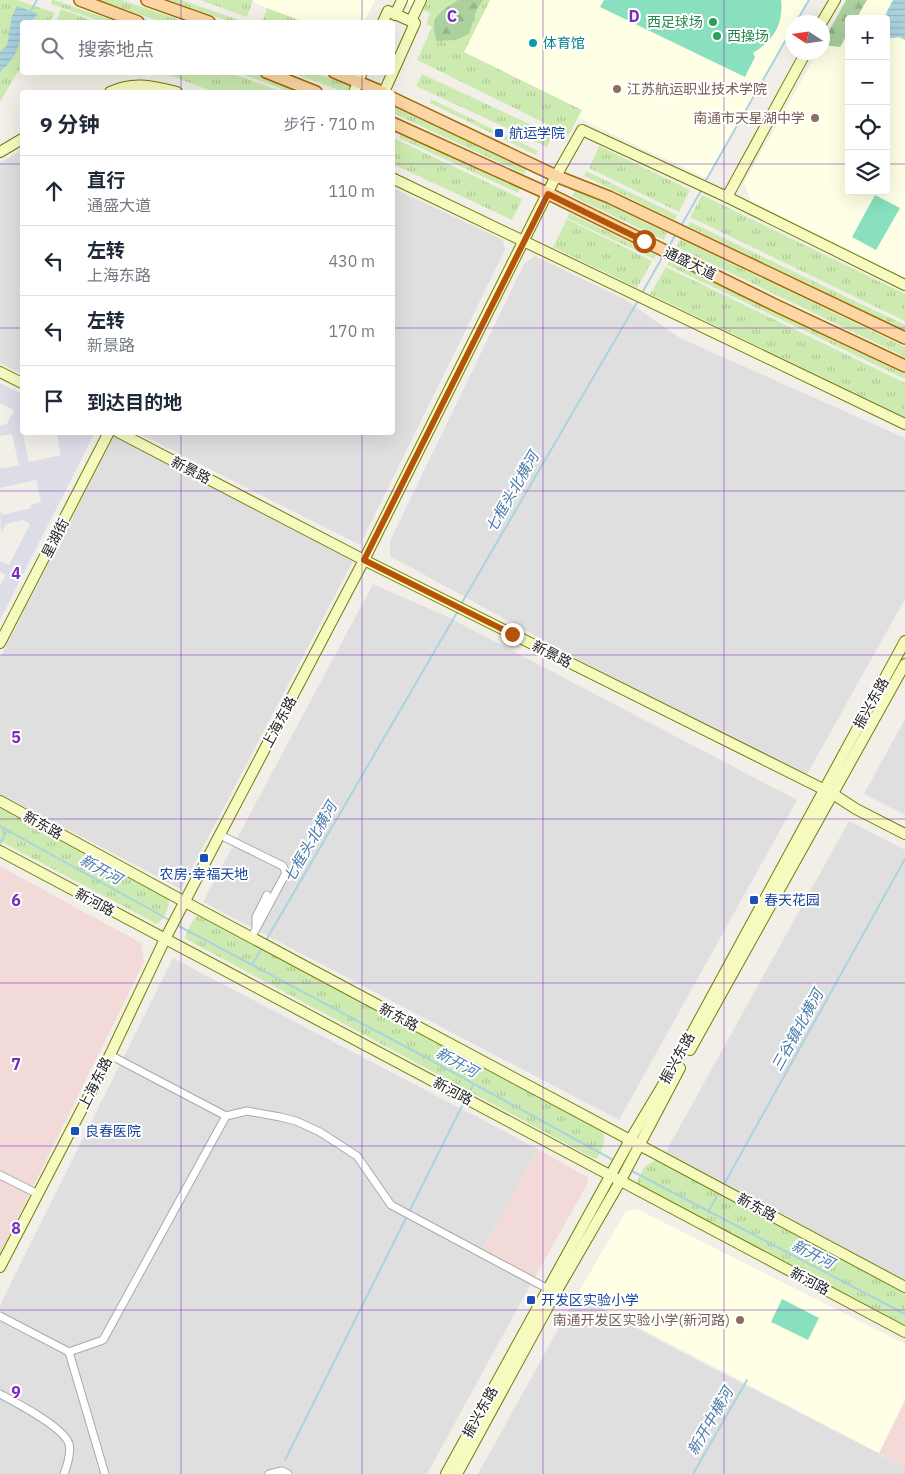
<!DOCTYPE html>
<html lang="zh">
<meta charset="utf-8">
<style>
body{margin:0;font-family:"IBM Plex Sans","Noto Sans SC",sans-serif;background:#f6f6f7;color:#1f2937}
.controls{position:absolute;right:15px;top:15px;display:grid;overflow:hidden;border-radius:5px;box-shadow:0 5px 20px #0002}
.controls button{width:45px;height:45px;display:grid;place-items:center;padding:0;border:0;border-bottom:1px solid #e0e1e3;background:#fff;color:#1f2937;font:25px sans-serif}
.compass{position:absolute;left:785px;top:15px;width:45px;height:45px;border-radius:50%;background:#fff;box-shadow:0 5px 20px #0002;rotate:282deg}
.stop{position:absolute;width:15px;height:15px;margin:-11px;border:4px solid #b45309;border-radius:50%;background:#fff}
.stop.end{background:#b45309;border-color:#fff;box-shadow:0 1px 5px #0008}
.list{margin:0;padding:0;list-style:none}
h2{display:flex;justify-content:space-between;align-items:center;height:65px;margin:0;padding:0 20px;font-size:21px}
h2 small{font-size:16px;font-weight:400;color:#747a83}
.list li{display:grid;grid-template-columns:32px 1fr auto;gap:15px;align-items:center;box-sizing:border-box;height:70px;padding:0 20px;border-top:1px solid #e0e1e3}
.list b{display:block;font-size:19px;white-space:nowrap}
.list p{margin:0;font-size:16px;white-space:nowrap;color:#747a83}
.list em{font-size:16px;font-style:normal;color:#747a83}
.icon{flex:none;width:28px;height:28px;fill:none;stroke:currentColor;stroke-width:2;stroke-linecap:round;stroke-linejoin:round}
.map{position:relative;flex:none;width:905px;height:1474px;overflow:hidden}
.search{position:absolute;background:#fff;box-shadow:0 5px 20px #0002;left:20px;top:20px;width:375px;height:55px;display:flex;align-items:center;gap:12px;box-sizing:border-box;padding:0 18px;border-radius:5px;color:#747a83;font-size:19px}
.panel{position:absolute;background:#fff;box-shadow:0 5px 20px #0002;left:20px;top:90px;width:375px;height:345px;border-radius:5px}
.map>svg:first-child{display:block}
.residential{fill:#e0dfdf}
.commercial{fill:#f2dad9}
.education{fill:#ffffe5;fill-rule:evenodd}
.grass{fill:url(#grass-tufts)}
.forest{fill:url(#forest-firs)}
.pitch{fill:#88e0be}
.plaza{fill:#dddde8}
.water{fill:url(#water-rules)}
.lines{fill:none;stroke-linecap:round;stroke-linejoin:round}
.stream{stroke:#aad3df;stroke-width:2}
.street-casing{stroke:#a9a9a9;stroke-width:9}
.secondary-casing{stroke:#707d05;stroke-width:12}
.primary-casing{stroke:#a06b00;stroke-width:14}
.street{stroke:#fff;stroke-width:7}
.secondary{stroke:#f7fabf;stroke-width:10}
.primary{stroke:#fcd6a4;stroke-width:11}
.route{stroke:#b45309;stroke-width:6}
.grid{fill:none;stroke:#7b2cbf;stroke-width:1;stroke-opacity:0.55}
.leisure-dot{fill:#2e9e5b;stroke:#fff;stroke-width:2}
.culture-dot{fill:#0f9aa8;stroke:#fff;stroke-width:2}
.education-dot{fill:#8d6e63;stroke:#fff;stroke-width:2}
.transit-dot{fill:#1a4fb4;stroke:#fff;stroke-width:2}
.labels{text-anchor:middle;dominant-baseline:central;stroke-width:4;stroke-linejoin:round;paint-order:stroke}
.leisure-label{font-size:14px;fill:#27864d;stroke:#fff;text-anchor:end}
.culture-label{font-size:14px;fill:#0d838f;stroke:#fff;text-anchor:start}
.education-label{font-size:14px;fill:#785e54;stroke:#fff;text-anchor:end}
.transit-label{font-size:14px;fill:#164399;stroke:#fff;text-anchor:start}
.street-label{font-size:14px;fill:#222;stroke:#fff}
.water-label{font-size:15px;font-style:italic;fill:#4a7aab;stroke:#fff}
.grid-label{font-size:16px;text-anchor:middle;font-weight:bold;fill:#7b2cbf;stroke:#fff;stroke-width:4;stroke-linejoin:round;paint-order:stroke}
</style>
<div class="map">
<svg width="905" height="1474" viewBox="0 0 905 1474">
<defs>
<pattern id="grass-tufts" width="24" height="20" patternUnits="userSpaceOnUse" patternTransform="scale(1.25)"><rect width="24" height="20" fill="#cdebb0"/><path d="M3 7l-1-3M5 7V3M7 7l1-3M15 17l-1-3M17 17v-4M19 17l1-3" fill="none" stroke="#b0c997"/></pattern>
<pattern id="forest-firs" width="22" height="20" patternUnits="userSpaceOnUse" patternTransform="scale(1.25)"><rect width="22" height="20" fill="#add19e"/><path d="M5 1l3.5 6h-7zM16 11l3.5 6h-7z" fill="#95b388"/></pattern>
<pattern id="water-rules" width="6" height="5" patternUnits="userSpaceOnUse" patternTransform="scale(1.25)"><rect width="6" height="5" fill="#aad3df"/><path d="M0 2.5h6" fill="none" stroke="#92b5bf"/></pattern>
</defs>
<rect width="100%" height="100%" fill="#f2efe9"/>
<g class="residential">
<polygon points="22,150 22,374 0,363 0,163"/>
<polygon points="393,188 503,240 505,250 360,545 138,433 392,432"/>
<polygon points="535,256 626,300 680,338 905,438 905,599 806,776 651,699 390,556 390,541 524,264"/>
<polygon points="114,436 353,561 181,889 0,794 0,658"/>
<polygon points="373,584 446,616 797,800 619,1120 203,902"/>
<polygon points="905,719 905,815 864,794"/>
<polygon points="849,821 905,850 905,1287 663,1157"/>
<polygon points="173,958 538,1149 480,1254 532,1282 427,1474 0,1474 0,1305"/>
<polygon points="577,1295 668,1345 905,1467 905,1474 478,1474"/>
</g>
<g class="commercial">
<polygon points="0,866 141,943 144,962 0,1254"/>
<polygon points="538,1149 587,1177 588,1183 532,1282 480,1254"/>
<polygon points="905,1400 905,1467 879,1453"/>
</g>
<g class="education">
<polygon points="250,0 375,0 364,22 296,22"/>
<polygon points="400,0 809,0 796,22 792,22 792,29 708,179 579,118 569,135 417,60 432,27 426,24 430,14"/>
<path d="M846,0H905V278L751,201L744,183L817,53L822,52L823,42ZM849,19H886V191H849Z"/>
<polygon points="637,1209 905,1344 905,1400 879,1453 577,1295 626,1211"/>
</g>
<g class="grass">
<polygon points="0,0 17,0 55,13 49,22 22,22 22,65 0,102"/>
<polygon points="52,0 54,0 117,22 103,22 51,4"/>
<polygon points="97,0 122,0 186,22 162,22"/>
<polygon points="169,0 182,0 244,22 231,22"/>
<polygon points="200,0 253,0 247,17"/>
<polygon points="428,0 490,0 464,52 582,110 569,135 417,60 432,27 426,24 430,14 423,10"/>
<polygon points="267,8 304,22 262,22"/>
<polygon points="61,9 96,22 56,22"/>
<polygon points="163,73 231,73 283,92 212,92 209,91 209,90"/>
<polygon points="239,73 253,73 304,92 290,92"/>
<polygon points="293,73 315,73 350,86 347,92 344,92"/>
<polygon points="422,74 553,135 547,147 416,86"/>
<polygon points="431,99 538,151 536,155 430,103"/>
<polygon points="393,105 527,167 524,174 393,113"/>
<polygon points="402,133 520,188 518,193 399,138"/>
<polygon points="393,138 522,199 512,220 393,164"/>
<polygon points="599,146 690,190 679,212 589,168"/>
<polygon points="586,171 677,215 675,220 584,176"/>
<polygon points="576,189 667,233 664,240 572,196"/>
<polygon points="702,195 905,294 905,321 690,217"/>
<polygon points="569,213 656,255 654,259 567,218"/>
<polygon points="567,219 652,261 637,288 553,247"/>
<polygon points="690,222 905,325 905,331 688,226"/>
<polygon points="680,239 905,347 905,357 677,247"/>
<polygon points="669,261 905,374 905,379 667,265"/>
<polygon points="666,267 905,383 905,417 650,294"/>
<path d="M0,807L169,898C170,906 165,919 157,924L0,841Z"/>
<path d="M198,916L601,1128C607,1139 603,1147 598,1157L595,1159L186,939L185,936L195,917Z"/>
<polygon points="658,1159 905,1292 905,1326 638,1185 637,1181 645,1166"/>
</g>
<g class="forest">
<path d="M458,0H483L477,9L469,34L456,40L437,41C428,17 440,12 458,0Z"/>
<polygon points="846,0 867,0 856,19 849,19 849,31 840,47 823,45 823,42"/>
</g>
<g class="pitch">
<path d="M604,0H781C784,24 773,41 753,53L755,57L745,77L600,7Z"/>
<polygon points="875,195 900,208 876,250 852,237"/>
<polygon points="782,1299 819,1318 808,1340 771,1322"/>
</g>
<polygon class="plaza" points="0,383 22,394 21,426 29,462 61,455 57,433 92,433 93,436 0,620 0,586 6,575 0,571 0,561 9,565 30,524 23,520 6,524 1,533 0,509 2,515 31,508 31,505 41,502 36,480 0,488 0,466 1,469 19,465 12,434 0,436 0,426 7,424 14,410 0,403"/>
<g class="water">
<polygon points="893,0 905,0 905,40 899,37 886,39 886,19 883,19"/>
<path d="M17,6L38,14L31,22H22C22,42 16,59 0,72V52L7,45L12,16Z"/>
</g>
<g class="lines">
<g class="stream">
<polyline points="30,12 37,0"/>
<polyline points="796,22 809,0"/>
<polyline points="705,182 792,29"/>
<polyline points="681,226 702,189"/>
<polyline points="668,248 676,234"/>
<polyline points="642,293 663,256"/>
<polyline points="461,604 639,299"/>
<polyline points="0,826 171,921"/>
<polyline points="0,844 7,830"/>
<polyline points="177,925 414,1051 615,1161"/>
<polyline points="265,942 458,611"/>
<polyline points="252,965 262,948"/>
<polyline points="468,1096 473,1085"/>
<polyline points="630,1170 905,1314"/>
<polyline points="723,1186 905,859"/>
<polyline points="409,1212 464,1102"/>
<polyline points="708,1212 719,1192"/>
<polyline points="285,1460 407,1216"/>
<polyline points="693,1474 747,1380"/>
</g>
<defs>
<g id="street">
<polyline points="220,835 283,866 286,873 251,938"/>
<polyline points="256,927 256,917 267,895"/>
<polyline points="226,1116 247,1111 280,1117 296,1121 320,1132 357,1156 391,1205 550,1290"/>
<polyline points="0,1175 38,1194"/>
<polyline points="0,1316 69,1352 105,1474"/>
<polyline points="69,1352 103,1340 226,1116 110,1055"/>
<path d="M0,1394C15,1402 64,1427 69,1444C71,1452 67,1466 64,1474"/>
<polyline points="269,1474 282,1471 288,1474"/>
</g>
<g id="secondary">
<polyline points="395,15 402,0"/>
<polyline points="411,21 421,0"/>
<polyline points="383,22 388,11 415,23 384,92"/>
<polyline points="822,22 835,0"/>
<polyline points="806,52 727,197 905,285"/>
<path d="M110,92C134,81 152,86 177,92"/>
<polyline points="354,92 362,72"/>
<polyline points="0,152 22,139"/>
<polyline points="392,178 905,424"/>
<polyline points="0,372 22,383"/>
<polyline points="118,432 364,560 833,794 856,809 905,834"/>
<polyline points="0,643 109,432"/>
<polyline points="0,801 185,902 905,1287"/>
<polyline points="0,851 905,1332"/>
<polyline points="690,1050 905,664"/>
<polyline points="0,1267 110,1055 165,939 364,560 556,176 582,130 727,197"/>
<polyline points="446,1474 630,1140 673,1068 905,641"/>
<polyline points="457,1474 555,1294 621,1180 680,1068"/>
</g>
<g id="primary">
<polyline points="80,0 138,22"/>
<polyline points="147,0 209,22"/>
<polyline points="266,72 316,92"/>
<polyline points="334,72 382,92"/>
<polyline points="392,98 556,176 609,197 905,338"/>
<polyline points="392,123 549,194 777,306 905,366"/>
</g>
</defs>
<use href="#street" class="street-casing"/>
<use href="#secondary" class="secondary-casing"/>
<use href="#primary" class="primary-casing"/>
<use href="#street" class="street"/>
<use href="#secondary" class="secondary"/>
<use href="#primary" class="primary"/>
</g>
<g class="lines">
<polyline class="route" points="512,634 364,560 548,194 644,241"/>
</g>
<path class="grid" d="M181,0V22M362,0V22M543,0V1474M724,0V1474M181,72V92M362,72V92M0,164H22M392,164H849M886,164H905M0,328H22M392,328H905M181,432V1474M362,432V1474M0,491H905M0,655H905M0,819H905M0,983H905M0,1146H905M0,1310H905"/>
<g class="leisure-dot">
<circle cx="713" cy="22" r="5"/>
<circle cx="717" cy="36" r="5"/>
</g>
<circle class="culture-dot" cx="533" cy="43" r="5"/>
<g class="education-dot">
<circle cx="617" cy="89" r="5"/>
<circle cx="815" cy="118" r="5"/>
<circle cx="740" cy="1320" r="5"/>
</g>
<g class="transit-dot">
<rect x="494" y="128" width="10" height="10" rx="2.5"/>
<rect x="199" y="853" width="10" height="10" rx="2.5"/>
<rect x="749" y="895" width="10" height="10" rx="2.5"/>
<rect x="70" y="1126" width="10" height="10" rx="2.5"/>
<rect x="526" y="1295" width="10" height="10" rx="2.5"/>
</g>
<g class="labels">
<g class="leisure-label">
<text x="703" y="22">西足球场</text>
<text x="727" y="36" text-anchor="start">西操场</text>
</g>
<g class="culture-label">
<text x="543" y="43">体育馆</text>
</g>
<g class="education-label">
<text x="627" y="89" text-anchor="start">江苏航运职业技术学院</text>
<text x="805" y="118">南通市天星湖中学</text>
<text x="730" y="1320">南通开发区实验小学(新河路)</text>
</g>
<g class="transit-label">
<text x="509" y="133">航运学院</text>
<text x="204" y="874" text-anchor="middle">农房·幸福天地</text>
<text x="764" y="900">春天花园</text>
<text x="85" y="1131">良春医院</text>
<text x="541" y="1300">开发区实验小学</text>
</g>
<g class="street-label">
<text transform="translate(690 263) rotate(26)">通盛大道</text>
<text transform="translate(191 470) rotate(27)">新景路</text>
<text transform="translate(55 538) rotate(-63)">星湖街</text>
<text transform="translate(552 654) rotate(27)">新景路</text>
<text transform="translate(871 703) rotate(-61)">振兴东路</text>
<text transform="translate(279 722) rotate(-62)">上海东路</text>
<text transform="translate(43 825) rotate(29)">新东路</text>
<text transform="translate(95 902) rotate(28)">新河路</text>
<text transform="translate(399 1017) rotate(28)">新东路</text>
<text transform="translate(677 1058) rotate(-61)">振兴东路</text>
<text transform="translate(95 1083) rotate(-63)">上海东路</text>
<text transform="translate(453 1091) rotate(28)">新河路</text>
<text transform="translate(757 1207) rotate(28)">新东路</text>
<text transform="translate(810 1281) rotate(28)">新河路</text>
<text transform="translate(480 1412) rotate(-61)">振兴东路</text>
</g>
<g class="water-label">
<text transform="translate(512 492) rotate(-60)">七框头北横河</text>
<text transform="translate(310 842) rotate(-60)">七框头北横河</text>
<text transform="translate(101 869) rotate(29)">新开河</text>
<text transform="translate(797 1030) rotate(-61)">三谷镇北横河</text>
<text transform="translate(457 1062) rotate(29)">新开河</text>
<text transform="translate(813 1254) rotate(27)">新开河</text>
<text transform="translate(710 1421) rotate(-60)">新开中横河</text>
</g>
</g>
<g class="grid-label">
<text x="452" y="22">C</text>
<text x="634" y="22">D</text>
<text x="16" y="579">4</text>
<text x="16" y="743">5</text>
<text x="16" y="906">6</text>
<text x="16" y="1070">7</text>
<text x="16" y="1234">8</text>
<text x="16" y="1398">9</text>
</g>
</svg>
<div class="controls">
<button>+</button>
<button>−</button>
<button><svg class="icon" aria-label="locate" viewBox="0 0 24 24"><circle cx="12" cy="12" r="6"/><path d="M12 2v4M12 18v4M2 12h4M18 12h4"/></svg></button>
<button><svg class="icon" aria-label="layers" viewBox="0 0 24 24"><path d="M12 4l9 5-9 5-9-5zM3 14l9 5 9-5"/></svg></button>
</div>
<svg class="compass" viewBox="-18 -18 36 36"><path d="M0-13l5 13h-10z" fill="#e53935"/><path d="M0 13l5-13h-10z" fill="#747a83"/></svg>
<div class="stop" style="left:644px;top:241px"></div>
<div class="stop end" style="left:512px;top:634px"></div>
<div class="search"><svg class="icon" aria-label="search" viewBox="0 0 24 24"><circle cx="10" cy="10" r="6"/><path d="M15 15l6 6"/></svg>搜索地点</div>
<section class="panel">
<h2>9 分钟<small>步行 · 710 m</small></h2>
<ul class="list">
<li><svg class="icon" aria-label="ahead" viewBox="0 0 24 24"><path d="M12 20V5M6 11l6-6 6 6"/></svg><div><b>直行</b><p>通盛大道</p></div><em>110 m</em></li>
<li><svg class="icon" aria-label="left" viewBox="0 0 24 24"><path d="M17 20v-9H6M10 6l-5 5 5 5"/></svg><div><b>左转</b><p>上海东路</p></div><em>430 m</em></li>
<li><svg class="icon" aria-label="left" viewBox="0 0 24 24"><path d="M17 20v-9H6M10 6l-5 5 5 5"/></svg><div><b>左转</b><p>新景路</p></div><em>170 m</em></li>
<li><svg class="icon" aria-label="arrive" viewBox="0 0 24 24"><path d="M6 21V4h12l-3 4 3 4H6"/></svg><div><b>到达目的地</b></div></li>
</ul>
</section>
</div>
